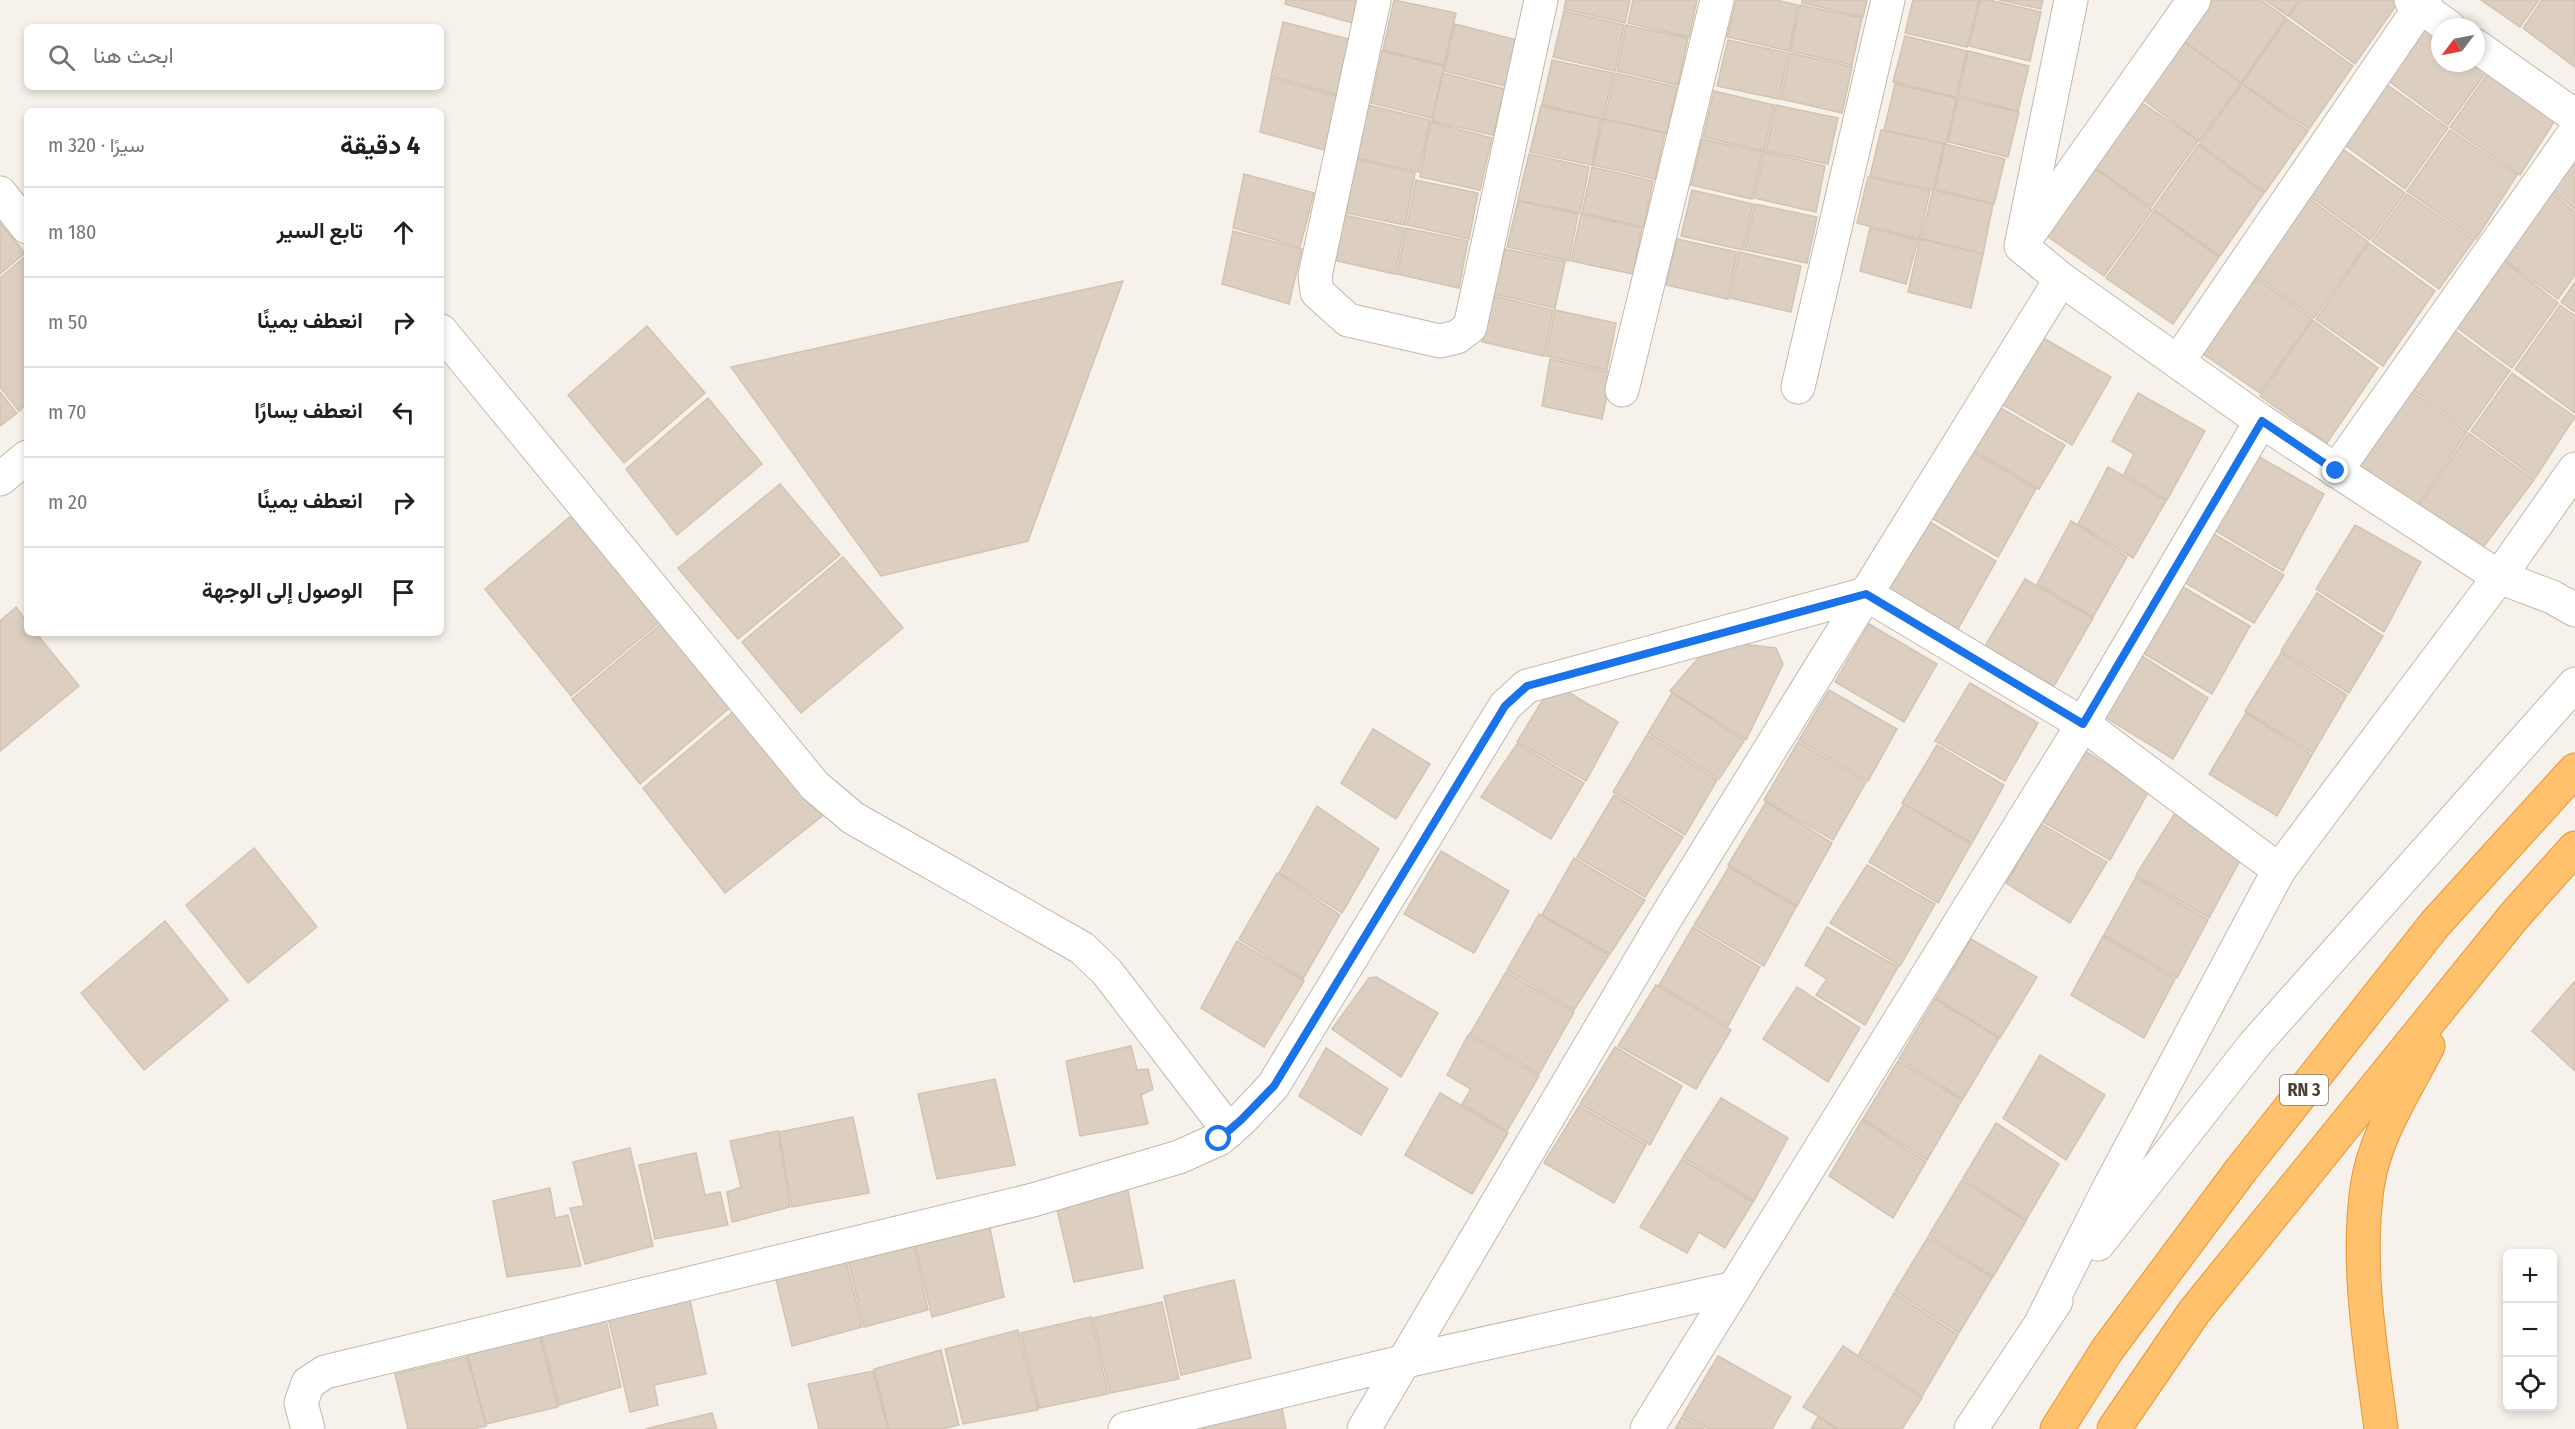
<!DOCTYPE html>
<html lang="ar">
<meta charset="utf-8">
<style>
body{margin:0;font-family:"Fira Sans Condensed",Vazirmatn,sans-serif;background:#f6f6f6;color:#202124;direction:rtl}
.controls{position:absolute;right:18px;bottom:18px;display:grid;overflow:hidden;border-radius:9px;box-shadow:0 3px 9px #0003}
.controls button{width:54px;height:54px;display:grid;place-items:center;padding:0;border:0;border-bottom:2px solid #e0e0e0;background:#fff;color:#202124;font:30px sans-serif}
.compass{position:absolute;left:2431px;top:18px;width:54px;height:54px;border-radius:50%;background:#fff;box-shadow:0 3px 9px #0003;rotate:238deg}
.stop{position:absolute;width:18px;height:18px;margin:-14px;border:4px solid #1a73e8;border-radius:50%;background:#fff}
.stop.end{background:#1a73e8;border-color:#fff;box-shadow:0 2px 6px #0008}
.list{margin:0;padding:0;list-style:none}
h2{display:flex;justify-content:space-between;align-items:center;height:78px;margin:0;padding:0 24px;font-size:26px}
h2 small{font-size:20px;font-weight:400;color:#757577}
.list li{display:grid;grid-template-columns:39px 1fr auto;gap:18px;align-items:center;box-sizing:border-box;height:90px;padding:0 24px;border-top:2px solid #e0e0e0}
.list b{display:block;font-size:22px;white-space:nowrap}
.list em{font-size:20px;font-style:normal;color:#757577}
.icon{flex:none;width:33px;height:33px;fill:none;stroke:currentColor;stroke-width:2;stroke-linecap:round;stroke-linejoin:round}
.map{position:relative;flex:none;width:2575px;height:1429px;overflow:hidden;direction:ltr}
.search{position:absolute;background:#fff;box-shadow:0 3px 9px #0003;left:24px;top:24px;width:420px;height:66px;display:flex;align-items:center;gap:15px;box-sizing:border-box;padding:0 21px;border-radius:9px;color:#757577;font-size:22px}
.panel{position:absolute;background:#fff;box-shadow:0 3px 9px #0003;left:24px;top:108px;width:420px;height:528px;border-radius:9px;direction:rtl}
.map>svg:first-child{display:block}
.building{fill:#dccfc1;stroke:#d4c3b1;stroke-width:1.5}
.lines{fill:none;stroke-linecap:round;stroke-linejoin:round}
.street-casing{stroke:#c3b8ac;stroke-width:35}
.highway-casing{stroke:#ea9530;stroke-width:35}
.street{stroke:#fff;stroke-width:33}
.highway{stroke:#ffc16c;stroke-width:33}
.route{stroke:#1a73e8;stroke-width:8}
.labels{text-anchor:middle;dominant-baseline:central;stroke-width:4.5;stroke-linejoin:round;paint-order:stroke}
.shield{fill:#fff;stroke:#817a73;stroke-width:1.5}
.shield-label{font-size:18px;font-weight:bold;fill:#4b4137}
</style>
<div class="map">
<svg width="2575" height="1429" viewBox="0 0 2575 1429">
<rect width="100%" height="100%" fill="#f6f1ea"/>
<g class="building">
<polygon points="1286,0 1358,0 1353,23 1285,4"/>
<polygon points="1394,0 1456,13 1444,65 1383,50"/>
<polygon points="1566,0 1630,0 1625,23 1564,9"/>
<polygon points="1633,0 1697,0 1689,37 1628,23"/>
<polygon points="1736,0 1776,0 1798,5 1789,51 1727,37"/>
<polygon points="1802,0 1867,0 1863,17 1802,3"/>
<polygon points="1913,0 1979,0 1967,47 1905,33"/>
<polygon points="1980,0 1989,0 2041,12 2030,61 1969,46"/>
<polygon points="1999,0 2043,0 2041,9"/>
<polygon points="2199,0 2261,0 2286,18 2241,83 2175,34"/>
<polygon points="2265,0 2299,0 2288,16"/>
<polygon points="2301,0 2400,0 2355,64 2289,16"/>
<polygon points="2481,0 2539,0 2520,27"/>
<polygon points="2542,0 2575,0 2575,67 2523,28"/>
<polygon points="1800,5 1862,18 1852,65 1790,51"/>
<polygon points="1564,11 1624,25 1615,71 1553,57"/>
<polygon points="2287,19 2353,66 2309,129 2242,83"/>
<polygon points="2429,19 2440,27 2440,63 2492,64 2448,125 2386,79"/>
<polygon points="1283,22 1352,40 1339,95 1271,76"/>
<polygon points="1455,24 1517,40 1505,86 1444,71"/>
<polygon points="1626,25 1688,38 1678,85 1617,71"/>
<polygon points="2174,35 2241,83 2199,141 2133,92"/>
<polygon points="1905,36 1967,51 1956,97 1893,82"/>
<polygon points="1728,40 1788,53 1779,99 1717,86"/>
<polygon points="1382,51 1444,66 1432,118 1371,103"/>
<polygon points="1968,51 2029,66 2018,111 1958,96"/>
<polygon points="1790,53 1852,67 1842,113 1781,99"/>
<polygon points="1552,60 1613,73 1603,119 1542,105"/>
<polygon points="2494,65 2561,111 2520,175 2450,127"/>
<polygon points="1443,73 1505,89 1493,135 1432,121"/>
<polygon points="1615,73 1677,87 1667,133 1605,119"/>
<polygon points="1271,78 1341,97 1328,151 1260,132"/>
<polygon points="2385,83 2448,128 2405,189 2342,143"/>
<polygon points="1895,84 1957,98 1946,144 1884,130"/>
<polygon points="2242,84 2308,131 2265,192 2199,144"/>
<polygon points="1714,91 1774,105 1764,151 1703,137"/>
<polygon points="2132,96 2198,141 2151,207 2084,160"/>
<polygon points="1958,98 2019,112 2008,157 1948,142"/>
<polygon points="1368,105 1430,120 1419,172 1357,158"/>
<polygon points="1776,105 1838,118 1828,164 1766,151"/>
<polygon points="1541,106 1601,119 1592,165 1530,152"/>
<polygon points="1603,119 1665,133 1655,179 1593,165"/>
<polygon points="1431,122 1492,138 1480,190 1420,177"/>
<polygon points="1881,130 1944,144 1933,190 1870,176"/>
<polygon points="2450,130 2517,175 2476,239 2407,191"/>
<polygon points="1702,139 1762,152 1752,199 1691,185"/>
<polygon points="2575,140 2575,209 2543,184"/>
<polygon points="1945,144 2005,159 1994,204 1935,189"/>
<polygon points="2198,145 2264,193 2220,256 2153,209"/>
<polygon points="2337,145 2405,193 2370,240 2304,192"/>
<polygon points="1764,152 1825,166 1816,212 1754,198"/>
<polygon points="1529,154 1589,167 1580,213 1518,200"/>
<polygon points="1356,159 1415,173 1405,225 1346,213"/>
<polygon points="2086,162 2152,210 2104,276 2037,229"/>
<polygon points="1592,167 1653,181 1644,227 1582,213"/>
<polygon points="1244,174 1314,193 1300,247 1233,228"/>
<polygon points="1868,177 1930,191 1919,239 1857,223"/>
<polygon points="1416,180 1478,193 1469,239 1407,225"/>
<polygon points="2541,185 2575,212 2575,275 2558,299 2493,252"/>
<polygon points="1692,190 1753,204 1743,250 1681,236"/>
<polygon points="1933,190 1993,204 1983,254 1921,238"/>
<polygon points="2303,194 2368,242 2314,318 2249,270"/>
<polygon points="2407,194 2474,240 2439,289 2372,241"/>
<polygon points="1518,201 1578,214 1569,261 1507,247"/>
<polygon points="1755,204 1817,217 1807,263 1745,250"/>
<polygon points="2154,211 2219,257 2173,324 2106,278"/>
<polygon points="1581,214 1642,228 1633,274 1571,261"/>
<polygon points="1344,215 1404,228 1395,274 1333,260"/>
<polygon points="0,223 25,253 0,274"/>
<polygon points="1406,228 1468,241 1459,288 1397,274"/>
<polygon points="1870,228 1918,240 1906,284 1860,271"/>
<polygon points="1233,231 1302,249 1289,304 1222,284"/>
<polygon points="1677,239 1737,252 1728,299 1666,285"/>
<polygon points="1920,239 1983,254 1971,308 1908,292"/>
<polygon points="2369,243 2435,291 2383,366 2316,319"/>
<polygon points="1505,249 1565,262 1555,308 1493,294"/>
<polygon points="1739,252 1801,266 1791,312 1730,298"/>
<polygon points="2495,254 2558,303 2512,368 2448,321"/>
<polygon points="27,255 27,404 19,411 0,387 0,278"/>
<polygon points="2247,271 2312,319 2260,393 2193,347"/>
<polygon points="1123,281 1028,541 881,576 731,367"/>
<polygon points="2575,282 2575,312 2561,302"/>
<polygon points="1493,296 1553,310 1544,356 1482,342"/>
<polygon points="2560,305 2575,316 2575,413 2515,369"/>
<polygon points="1555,310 1616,323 1607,370 1546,356"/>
<polygon points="2313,320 2378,368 2327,443 2260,396"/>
<polygon points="2447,325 2510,371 2468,430 2404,383"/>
<polygon points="647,326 705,393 624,463 568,395"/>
<polygon points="2038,335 2111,377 2072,445 1998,402"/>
<polygon points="1550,359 1612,373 1602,419 1542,406"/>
<polygon points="2512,373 2575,417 2535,478 2471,431"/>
<polygon points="2402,384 2467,432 2416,507 2349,460"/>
<polygon points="0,392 17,413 0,426"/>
<polygon points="2138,393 2205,431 2167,500 2124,474 2134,454 2112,441"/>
<polygon points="708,398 762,464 677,535 626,469"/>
<polygon points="1999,407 2065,445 2039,489 1975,451"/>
<polygon points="2469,433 2534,480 2481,550 2418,507"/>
<polygon points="1968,449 2036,489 1998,557 1928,516"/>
<polygon points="2256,455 2324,494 2283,571 2214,530"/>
<polygon points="2108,467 2166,501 2133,558 2078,524"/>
<polygon points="780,484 840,555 738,639 678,568"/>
<polygon points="578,510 667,616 571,696 485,589"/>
<polygon points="1928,521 1996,561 1958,629 1888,588"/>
<polygon points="2071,521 2127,557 2093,617 2037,584"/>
<polygon points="2355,525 2421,562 2384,632 2316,589"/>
<polygon points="2212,533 2284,575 2254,623 2182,581"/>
<polygon points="843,557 903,628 801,713 742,642"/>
<polygon points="2025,579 2093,618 2054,686 1985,646"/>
<polygon points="2183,587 2250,626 2212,694 2143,653"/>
<polygon points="2317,593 2383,636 2349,693 2281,651"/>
<polygon points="16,607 27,622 27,633 36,633 79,686 0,751 0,621"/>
<polygon points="668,618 739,700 640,784 572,699"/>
<polygon points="1869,624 1937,664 1904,722 1835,682"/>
<polygon points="1741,644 1776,648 1783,664 1746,740 1670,691 1705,650"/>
<polygon points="2281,653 2347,695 2313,753 2245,711"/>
<polygon points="2142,656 2208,698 2173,759 2105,717"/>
<polygon points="1553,683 1618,722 1586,781 1517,742"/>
<polygon points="1970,683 2038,723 2005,781 1935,741"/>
<polygon points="1829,690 1897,729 1868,781 1799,740"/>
<polygon points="1672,693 1744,741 1719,779 1648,733"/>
<polygon points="742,704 830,810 725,893 643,788"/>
<polygon points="2246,713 2312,755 2277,816 2209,774"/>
<polygon points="1373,729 1430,764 1396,819 1341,783"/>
<polygon points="1647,735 1717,780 1685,835 1613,792"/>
<polygon points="1798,742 1866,782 1833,840 1764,800"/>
<polygon points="1517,744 1584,783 1551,839 1481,797"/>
<polygon points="1937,745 2004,785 1972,843 1902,803"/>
<polygon points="2085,751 2149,791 2110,860 2043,822"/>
<polygon points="1614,795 1683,837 1645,897 1577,857"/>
<polygon points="1766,802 1832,843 1797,906 1728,865"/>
<polygon points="1904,804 1971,844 1938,903 1869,862"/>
<polygon points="1317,806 1379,849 1342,913 1279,873"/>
<polygon points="2177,810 2244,853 2209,918 2136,875"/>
<polygon points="2041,824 2107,862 2070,923 2006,883"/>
<polygon points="254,848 317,927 248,983 186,905"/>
<polygon points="1441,851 1509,891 1474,953 1404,914"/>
<polygon points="1574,858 1645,900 1610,954 1542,915"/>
<polygon points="1867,865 1935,904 1900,966 1830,923"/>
<polygon points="1729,867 1796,907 1764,966 1694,925"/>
<polygon points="1277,873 1340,915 1303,979 1239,939"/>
<polygon points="2136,877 2208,920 2177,978 2104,935"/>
<polygon points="1539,914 1609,955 1574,1010 1507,970"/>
<polygon points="165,921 228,1000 144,1070 81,993"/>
<polygon points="1693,927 1760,967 1728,1026 1659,985"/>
<polygon points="1827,927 1898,967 1865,1025 1816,995 1827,979 1805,965"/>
<polygon points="2103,936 2175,979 2144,1038 2071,995"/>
<polygon points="1971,939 2037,977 2000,1038 1936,998"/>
<polygon points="1237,941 1304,981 1264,1047 1201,1008"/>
<polygon points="1506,972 1574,1012 1539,1074 1470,1034"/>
<polygon points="1376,977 1438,1013 1401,1077 1332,1029 1369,978"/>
<polygon points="2575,981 2575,1071 2532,1031"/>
<polygon points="1656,985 1731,1030 1696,1089 1618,1046"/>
<polygon points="1797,987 1860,1028 1828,1082 1763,1039"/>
<polygon points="1935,999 1999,1038 1963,1099 1899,1059"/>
<polygon points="1468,1035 1539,1076 1507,1131 1462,1104 1471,1089 1447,1075"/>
<polygon points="1131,1046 1137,1070 1148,1069 1153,1089 1141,1095 1148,1124 1080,1136 1066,1061"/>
<polygon points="1615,1047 1682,1086 1650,1145 1580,1104"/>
<polygon points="1326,1048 1388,1089 1361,1135 1299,1096"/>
<polygon points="2040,1055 2105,1095 2066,1160 2003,1118"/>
<polygon points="1898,1061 1962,1100 1927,1160 1863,1119"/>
<polygon points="995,1079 1015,1165 937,1179 918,1094"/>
<polygon points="1440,1093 1508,1133 1472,1194 1405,1155"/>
<polygon points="1721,1098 1788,1138 1754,1201 1683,1157"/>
<polygon points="1579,1106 1646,1145 1614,1203 1544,1163"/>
<polygon points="853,1117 869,1193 792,1207 779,1132"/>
<polygon points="1862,1120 1926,1162 1893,1218 1829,1176"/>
<polygon points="1996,1123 2059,1164 2026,1220 1963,1178"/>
<polygon points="778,1131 790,1207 732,1222 727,1192 741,1187 730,1141"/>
<polygon points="630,1148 653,1246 585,1264 570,1208 584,1206 573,1162"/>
<polygon points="696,1153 705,1195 720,1192 728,1225 655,1239 639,1165"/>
<polygon points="1682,1159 1753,1202 1725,1248 1699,1232 1687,1253 1640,1227"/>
<polygon points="1962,1180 2026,1221 1993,1277 1929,1235"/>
<polygon points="1127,1186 1143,1268 1074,1282 1056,1205"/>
<polygon points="550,1188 555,1218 568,1215 581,1266 507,1277 493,1201"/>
<polygon points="988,1218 1004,1297 932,1317 914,1239"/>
<polygon points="1928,1237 1992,1278 1959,1333 1895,1291"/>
<polygon points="913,1241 928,1310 864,1327 847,1256"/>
<polygon points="845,1257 862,1327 792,1346 775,1275"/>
<polygon points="1234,1280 1251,1358 1181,1375 1164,1296"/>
<polygon points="688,1291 706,1374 654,1385 658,1405 630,1412 607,1312"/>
<polygon points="1894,1293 1958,1335 1922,1396 1859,1354"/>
<polygon points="1162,1302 1179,1379 1110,1393 1093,1318"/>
<polygon points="605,1316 621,1387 559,1405 541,1335"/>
<polygon points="1091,1317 1108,1394 1039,1408 1021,1333"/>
<polygon points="1018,1330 1038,1410 963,1424 945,1349"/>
<polygon points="540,1337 558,1407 486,1424 467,1353"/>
<polygon points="1843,1346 1922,1398 1902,1429 1839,1429 1803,1407"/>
<polygon points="941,1350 959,1425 942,1429 889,1429 874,1369"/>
<polygon points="1718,1356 1791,1397 1772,1429 1708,1429 1683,1415"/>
<polygon points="467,1357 486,1426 474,1429 408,1429 395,1374"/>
<polygon points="873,1371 888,1429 819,1429 808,1384"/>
<polygon points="1280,1398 1286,1429 1191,1429"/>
<polygon points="712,1413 717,1429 645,1429"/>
<polygon points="1682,1417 1704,1429 1675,1429"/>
<polygon points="1818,1417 1837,1429 1811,1429"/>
</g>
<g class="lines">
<defs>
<g id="street">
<polyline points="1374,0 1315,276 1317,292 1348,320 1440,341 1457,337 1470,327 1541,0"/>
<polyline points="2411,0 2449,27"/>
<polyline points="2476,46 2575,116"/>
<polyline points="0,193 27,227"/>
<polyline points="2029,234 2194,0"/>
<polyline points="2061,279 2021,246 2071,0"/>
<polyline points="441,331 815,786 853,818 1082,948 1107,972 1229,1131"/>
<polyline points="2179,360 2425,0"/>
<polyline points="1798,387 1888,0"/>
<polyline points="1622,390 1717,0"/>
<polyline points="2261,421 2499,577 2552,597 2575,610"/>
<polyline points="2336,471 2575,132"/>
<polyline points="0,479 27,457"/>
<polyline points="2098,1244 2254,1045 2575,684"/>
<polyline points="2043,1319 2109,1188 2279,870 2499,577 2575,469"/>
<polyline points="308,1429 301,1403 308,1383 325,1372 1033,1200 1179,1157 1219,1139 1241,1120 1273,1086 1505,706 1527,686 1866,594 2083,724 2279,870"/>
<polyline points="1125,1429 1406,1361 1734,1288"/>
<polyline points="1364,1429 1665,919 2061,279 2261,421 2083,724 1647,1429"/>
<polyline points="1971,1429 2056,1301"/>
</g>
<g id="highway">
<polyline points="2057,1429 2107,1350 2241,1170 2435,924 2575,770"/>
<polyline points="2114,1429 2194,1312 2515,915 2575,848"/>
<path d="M2381,1429C2371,1350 2356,1268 2367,1188C2374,1137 2405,1091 2428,1046"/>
</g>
</defs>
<use href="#street" class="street-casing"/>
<use href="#highway" class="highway-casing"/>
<use href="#street" class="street"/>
<use href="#highway" class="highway"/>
</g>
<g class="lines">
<polyline class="route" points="1219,1139 1241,1120 1274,1086 1505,706 1527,686 1866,594 2083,724 2262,421 2336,471"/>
</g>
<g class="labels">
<rect class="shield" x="2280" y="1075" width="48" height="30" rx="4.5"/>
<g class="shield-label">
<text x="2304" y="1090">RN 3</text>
</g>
</g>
</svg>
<div class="controls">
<button>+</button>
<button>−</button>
<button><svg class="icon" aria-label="locate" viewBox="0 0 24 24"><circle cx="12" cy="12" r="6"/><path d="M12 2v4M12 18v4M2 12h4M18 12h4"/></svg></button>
</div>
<svg class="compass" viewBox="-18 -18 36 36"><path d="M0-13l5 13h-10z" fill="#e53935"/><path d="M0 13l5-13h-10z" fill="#757577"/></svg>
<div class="stop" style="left:1219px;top:1139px"></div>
<div class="stop end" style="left:2336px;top:471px"></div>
<div class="search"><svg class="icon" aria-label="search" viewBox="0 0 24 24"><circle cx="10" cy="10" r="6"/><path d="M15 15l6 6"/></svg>ابحث هنا</div>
<section class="panel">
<h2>4 دقيقة<small>سيرًا · 320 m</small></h2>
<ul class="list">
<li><svg class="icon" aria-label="ahead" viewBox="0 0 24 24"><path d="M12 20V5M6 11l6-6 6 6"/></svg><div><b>تابع السير</b></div><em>180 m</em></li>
<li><svg class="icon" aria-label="right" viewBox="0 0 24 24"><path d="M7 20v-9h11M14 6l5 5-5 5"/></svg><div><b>انعطف يمينًا</b></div><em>50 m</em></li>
<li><svg class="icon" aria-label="left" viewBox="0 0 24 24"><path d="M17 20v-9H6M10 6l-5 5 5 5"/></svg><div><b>انعطف يسارًا</b></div><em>70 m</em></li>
<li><svg class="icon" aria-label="right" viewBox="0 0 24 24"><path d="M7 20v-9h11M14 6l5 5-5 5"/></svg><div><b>انعطف يمينًا</b></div><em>20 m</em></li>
<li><svg class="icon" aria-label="arrive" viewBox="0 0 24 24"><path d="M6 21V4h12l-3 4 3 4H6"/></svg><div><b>الوصول إلى الوجهة</b></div></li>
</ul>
</section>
</div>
